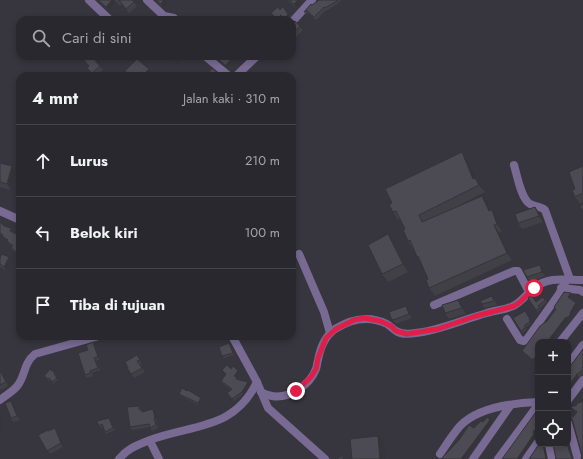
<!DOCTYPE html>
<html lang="id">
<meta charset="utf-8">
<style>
body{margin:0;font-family:Jost,sans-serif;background:#313036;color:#f1f3f6}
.controls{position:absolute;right:12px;bottom:12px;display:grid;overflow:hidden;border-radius:8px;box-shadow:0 2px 6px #0003}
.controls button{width:36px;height:36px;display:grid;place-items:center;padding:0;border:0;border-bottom:1px solid #45444a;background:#29282e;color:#f1f3f6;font:20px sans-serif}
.stop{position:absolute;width:12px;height:12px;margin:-9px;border:3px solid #e11d48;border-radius:50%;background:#fff}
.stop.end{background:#e11d48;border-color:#fff;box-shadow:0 1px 4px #0008}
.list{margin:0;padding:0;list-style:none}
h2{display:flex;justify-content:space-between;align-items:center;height:52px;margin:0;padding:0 16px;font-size:17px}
h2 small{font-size:13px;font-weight:400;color:#a5a6aa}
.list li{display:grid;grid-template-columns:26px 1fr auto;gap:12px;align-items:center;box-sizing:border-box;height:72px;padding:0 16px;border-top:1px solid #45444a}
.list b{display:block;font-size:15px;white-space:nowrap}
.list em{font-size:13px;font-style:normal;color:#a5a6aa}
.icon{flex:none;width:22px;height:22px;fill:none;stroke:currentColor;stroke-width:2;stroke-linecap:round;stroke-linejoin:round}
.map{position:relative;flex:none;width:583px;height:459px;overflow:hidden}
.search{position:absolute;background:#29282e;box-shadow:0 2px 6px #0003;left:16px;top:16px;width:280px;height:44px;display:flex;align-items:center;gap:10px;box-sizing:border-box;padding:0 14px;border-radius:12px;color:#a5a6aa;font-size:15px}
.panel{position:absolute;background:#29282e;box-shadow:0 2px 6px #0003;left:16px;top:72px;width:280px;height:268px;border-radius:12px}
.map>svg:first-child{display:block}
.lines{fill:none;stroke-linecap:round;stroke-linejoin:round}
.minor{stroke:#786a93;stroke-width:8}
.wall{fill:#414047}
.shaded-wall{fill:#353439}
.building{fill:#4c4a52;stroke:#353439}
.route{stroke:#e11d48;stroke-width:5}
</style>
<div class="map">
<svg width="583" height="459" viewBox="0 0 583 459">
<rect width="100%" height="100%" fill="#37353d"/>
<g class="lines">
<g class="minor">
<polyline points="89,0 110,20"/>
<polyline points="147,0 164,16 174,18 176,20"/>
<polyline points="292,22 312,0"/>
<polyline points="205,56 229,76"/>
<polyline points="236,76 257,56"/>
<path d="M514,165C517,175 521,199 530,204C535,207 541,206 545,210L570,279"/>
<polyline points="0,211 20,220"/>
<polyline points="299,254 324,312 330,333"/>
<polyline points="561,288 580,290 583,292"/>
<polyline points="434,305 514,271 518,271 529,292"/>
<polyline points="507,319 520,340 524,341 527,339 559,294 567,279"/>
<polyline points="232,336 257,382 268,408 325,459"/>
<polyline points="560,342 583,313"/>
<polyline points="568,365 583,345"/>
<path d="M261,392C264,394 268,395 272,396C289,399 310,385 316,369C317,366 317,363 318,360C320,349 325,336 335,329C351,319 369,315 387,324C390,326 393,329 396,331C404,336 414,333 423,332C445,328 465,319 487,313C495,310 505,310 513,306C522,302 526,294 534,288C549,276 565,280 583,280"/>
<path d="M0,400C6,395 14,391 18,385C26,374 23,364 35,354L99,336"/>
<polyline points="568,400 583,380"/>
<polyline points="568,423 578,459"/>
<polyline points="150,441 159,459"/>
<polyline points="549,445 552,459"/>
<path d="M440,454C446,445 453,434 460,426C478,407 513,403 538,402"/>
<path d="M119,459C128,448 138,445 150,440C193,424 234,430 257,382"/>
<polyline points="473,459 510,406"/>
<polyline points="498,459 538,405"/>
<polyline points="526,459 538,442"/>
</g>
</g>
<g class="wall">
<polygon points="97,0 132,0 137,6 129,13 122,4 120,6 116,2 109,11"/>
<polygon points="155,0 166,0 168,2 163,8"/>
<polygon points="288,0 298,0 301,4 297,8 289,2"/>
<polygon points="319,0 342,0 338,2 339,3 326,11 326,10 316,20 308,13 306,15 304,12"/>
<polygon points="280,10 290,16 287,20 285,20 282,17 279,20 277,20 271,13"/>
<polygon points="292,23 300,26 303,30 292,41"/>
<polygon points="220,56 234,56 233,57 234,59 228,67 232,72 221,62 219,60 220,59 219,57"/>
<polygon points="82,58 100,66 103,70 96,76 93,76 87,68 89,67"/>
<polygon points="462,152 467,160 475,178 481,185 485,192 454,208 488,203 491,210 492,210 497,218 502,231 499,233 512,260 435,296 429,288 428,279 420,261 417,257 414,248 413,249 408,241 405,229 400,219 398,220 393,212 392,203"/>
<polygon points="0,163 12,166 16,172 11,190 0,187"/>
<polygon points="583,166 583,202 580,204 575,197 575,189"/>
<polygon points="535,207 539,213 543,222 522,229 518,223"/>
<polygon points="0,222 4,226 11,228 12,230 12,232 20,236 20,256 12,250 11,248 12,246 7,241 8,241 4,238 3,236 0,234"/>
<polygon points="393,242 408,272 388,282 382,274"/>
<polygon points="9,257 12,261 7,271 0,267 0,258"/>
<polygon points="540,265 543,269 545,276 530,281 527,277"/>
<polygon points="571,293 572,295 570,298 576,303 577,305 571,315 572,315 569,320 568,319 538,342 538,357 534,362 524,353 522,351 547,321 555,309 554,307"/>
<polygon points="543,297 547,302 540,308 541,310 537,312 528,298 536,302"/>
<polygon points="494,299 497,305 484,308 482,304"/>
<polygon points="462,306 466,314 449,319 445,313"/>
<polygon points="409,310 412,318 396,324 391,318"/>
<polygon points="525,311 531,321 530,321 531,324 526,327 526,330 522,333 513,318"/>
<polygon points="93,342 94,345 100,359 96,361 100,370 92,373 93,376 87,378 85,375 88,350"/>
<polygon points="229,343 234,355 224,358 222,356"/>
<polygon points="583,349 583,374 579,377 568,392 568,369"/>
<polygon points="137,355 142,364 140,365 145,372 134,378 127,368"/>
<polygon points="231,369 240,373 236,377 238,379 249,384 243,394 234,401 227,393 231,390 222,383 221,381 226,375 222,370"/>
<polygon points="0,372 1,372 8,386 1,390 0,388"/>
<polygon points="55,373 56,375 56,376 58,380 53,384 51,380 49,381 44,376"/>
<polygon points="187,391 202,400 199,405 181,396 179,394"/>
<polygon points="11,401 14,405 20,420 13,422 11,418"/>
<polygon points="139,406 143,412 155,412 157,421 156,421 158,428 152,431 150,427 132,430 130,427"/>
<polygon points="109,418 115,430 106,434 102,427 100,428 99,426"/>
<polygon points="48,431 57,431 63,447 50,454 38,435"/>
</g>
<g class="shaded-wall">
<polygon points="112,0 114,0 116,2 109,11 106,7"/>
<polygon points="164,0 166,0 168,2 163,8 161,4"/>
<polygon points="298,0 301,4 297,8 294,4"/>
<polygon points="288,14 290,16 287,20 285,20"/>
<polygon points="178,56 184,56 177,64 175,60"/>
<polygon points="233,57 234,59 228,67 226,65"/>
<polygon points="149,69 151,72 147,76 145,76 144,74"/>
<polygon points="217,72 219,74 218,76 215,76"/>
<polygon points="462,152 467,160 479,186 473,179"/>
<polygon points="12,166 16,172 11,190 7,184"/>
<polygon points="475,178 481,185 485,192 479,185"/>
<polygon points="482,196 488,203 494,219 489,211"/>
<polygon points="535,207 539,213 543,222 539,216"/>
<polygon points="492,210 497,218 502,231 497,224"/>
<polygon points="494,225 499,233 512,260 507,253"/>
<polygon points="388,234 393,242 408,272 403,264"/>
<polygon points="9,257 12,261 7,271 4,267"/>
<polygon points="540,265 543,269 545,276 542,272"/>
<polygon points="571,293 572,295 569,299 568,297"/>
<polygon points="458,300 462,306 466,314 462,308"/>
<polygon points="576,303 577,305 571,315 572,315 569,320 568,318 570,313"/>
<polygon points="406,306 409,310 412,318 409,314"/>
<polygon points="566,317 568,319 550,342 547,342"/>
<polygon points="93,342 94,345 100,359 98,357"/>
<polygon points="538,353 538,357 534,362 533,360"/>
<polygon points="238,371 240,373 235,378 234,376"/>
<polygon points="577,374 579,377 568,392 568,387"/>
<polygon points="248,382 249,384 243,394 242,392"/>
<polygon points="201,398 202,400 199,405 198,403"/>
<polygon points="11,401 14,405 20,420 17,416"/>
<polygon points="153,409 155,412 157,421 155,418"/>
<polygon points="0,417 2,419 1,435 0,433"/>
<polygon points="490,420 492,422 464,459 461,459"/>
<polygon points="538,425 538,430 534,434 536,436 520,459 517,459 533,432"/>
<polygon points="55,428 57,431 63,447 61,443"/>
<polygon points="378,436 384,444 385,459 380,459"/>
<polygon points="568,443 572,459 567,444"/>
<polygon points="543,444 544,444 547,459 546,459"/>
</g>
<g class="building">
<polygon points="98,0 112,0 106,7"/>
<polygon points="119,0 132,0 134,2 126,9"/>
<polygon points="156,0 164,0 161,4"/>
<polygon points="289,0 298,0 294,4"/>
<polygon points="319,0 337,0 337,1 325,8 324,7 314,17 306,10 304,12 311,4 312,5"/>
<polygon points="278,7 280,10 283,7 288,14 285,20 281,15 277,19 271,13"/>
<polygon points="165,18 169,19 169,20 163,20"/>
<polygon points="295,21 300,26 292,35 292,23"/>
<polygon points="85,56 91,56 100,66 92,73 87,68 89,66 82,58"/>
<polygon points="170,56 178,56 175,60"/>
<polygon points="220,56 232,56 233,57 226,65 231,70 219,60 221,58 219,57"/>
<polygon points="137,59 149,69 144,74 146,76 131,76 125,71"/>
<polygon points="212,68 217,72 215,76 206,76"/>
<polygon points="180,73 185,76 178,76"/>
<polygon points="462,152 473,179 475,178 479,185 419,215 422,222 482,196 489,211 492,210 497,224 494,225 507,253 429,288 426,280 428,279 418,256 417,257 410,240 408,241 403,230 405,229 396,211 393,212 389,205 392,203 385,189"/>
<polygon points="0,163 12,166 7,184 0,182"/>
<polygon points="583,166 583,193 575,197 572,190 575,189 569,172"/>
<polygon points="583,204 583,212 580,206"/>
<polygon points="535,207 539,216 518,223 515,214"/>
<polygon points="0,222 4,226 11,228 10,231 20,236 20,255 11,248 13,246 7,241 8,240 2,236 3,235 0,233"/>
<polygon points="388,234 403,264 382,274 368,245"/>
<polygon points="2,254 9,257 4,267 0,264 0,258"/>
<polygon points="540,265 542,272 527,277 523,270"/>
<polygon points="564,292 571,293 568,297 576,303 570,313 571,313 568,318 566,317 547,342 538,342 538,353 533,360 522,351 540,326 547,321 556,309 554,307"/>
<polygon points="531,295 536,302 543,297 545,300 538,306 540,308 536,310 528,298"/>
<polygon points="492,296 494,301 482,304 480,301"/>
<polygon points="458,300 462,308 445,313 442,305"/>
<polygon points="406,306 409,314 393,320 391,318 389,312"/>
<polygon points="525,311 530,319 529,319 530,322 525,325 525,328 521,331 513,318"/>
<polygon points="93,342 98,357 94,358 98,368 90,371 91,373 85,375 78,353 88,350 86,345"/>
<polygon points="229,343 233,353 222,356 220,351 219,347"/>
<polygon points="583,349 583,367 582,368 583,368 583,370 577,374 568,387 568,369"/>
<polygon points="137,355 140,360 137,361 142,368 131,374 127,368 128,368 125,362"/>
<polygon points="227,365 231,369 233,366 238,371 234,376 237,377 236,379 248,382 242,392 232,399 227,393 232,389 221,381 226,374 222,370"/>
<polygon points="50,369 55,373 54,374 57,378 52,382 49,378 48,379 44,376"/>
<polygon points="0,372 1,372 6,382 0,385"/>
<polygon points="182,388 187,391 188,390 201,398 198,403 179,394"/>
<polygon points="11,401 17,416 11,418 5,403"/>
<polygon points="583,401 583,459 581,459 582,455 572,419 569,414 573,417 577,412 570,407 577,405 576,404"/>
<polygon points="139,406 139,410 141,409 142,412 153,409 155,418 154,418 156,425 150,428 149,424 130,427 127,407"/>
<polygon points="538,409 538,425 533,432 534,434 517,459 502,459"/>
<polygon points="487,417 490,420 461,459 441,459 459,440 469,425 474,428 481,421 483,422"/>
<polygon points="109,418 113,428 105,432 102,424 99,426 97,421"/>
<polygon points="55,428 61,443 47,451 38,435 48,430 48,431"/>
<polygon points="378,436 380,459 352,459 350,439"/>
<polygon points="539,444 543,444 546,459 529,459"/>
<polygon points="553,444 567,444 572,459 556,459"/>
<polygon points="341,456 344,459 337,459"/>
</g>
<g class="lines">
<polyline class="route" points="296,391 311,377 316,369 318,358 326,338 336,329 354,320 364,318 380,321 391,326 396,331 407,334 438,329 476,316 514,306 520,302 534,288"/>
</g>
</svg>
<div class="controls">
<button>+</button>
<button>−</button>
<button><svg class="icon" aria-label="locate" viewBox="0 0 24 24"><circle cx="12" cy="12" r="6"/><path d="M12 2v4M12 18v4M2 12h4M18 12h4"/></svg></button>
</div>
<div class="stop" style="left:534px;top:288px"></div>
<div class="stop end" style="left:296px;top:391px"></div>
<div class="search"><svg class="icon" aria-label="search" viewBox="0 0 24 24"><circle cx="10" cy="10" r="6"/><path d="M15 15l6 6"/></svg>Cari di sini</div>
<section class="panel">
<h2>4 mnt<small>Jalan kaki · 310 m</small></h2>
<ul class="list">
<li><svg class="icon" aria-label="ahead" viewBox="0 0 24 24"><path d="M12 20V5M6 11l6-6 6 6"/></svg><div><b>Lurus</b></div><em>210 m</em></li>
<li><svg class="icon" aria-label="left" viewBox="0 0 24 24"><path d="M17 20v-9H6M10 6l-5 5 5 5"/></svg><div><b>Belok kiri</b></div><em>100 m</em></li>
<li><svg class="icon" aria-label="arrive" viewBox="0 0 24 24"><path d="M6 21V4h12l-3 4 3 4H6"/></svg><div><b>Tiba di tujuan</b></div></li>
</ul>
</section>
</div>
